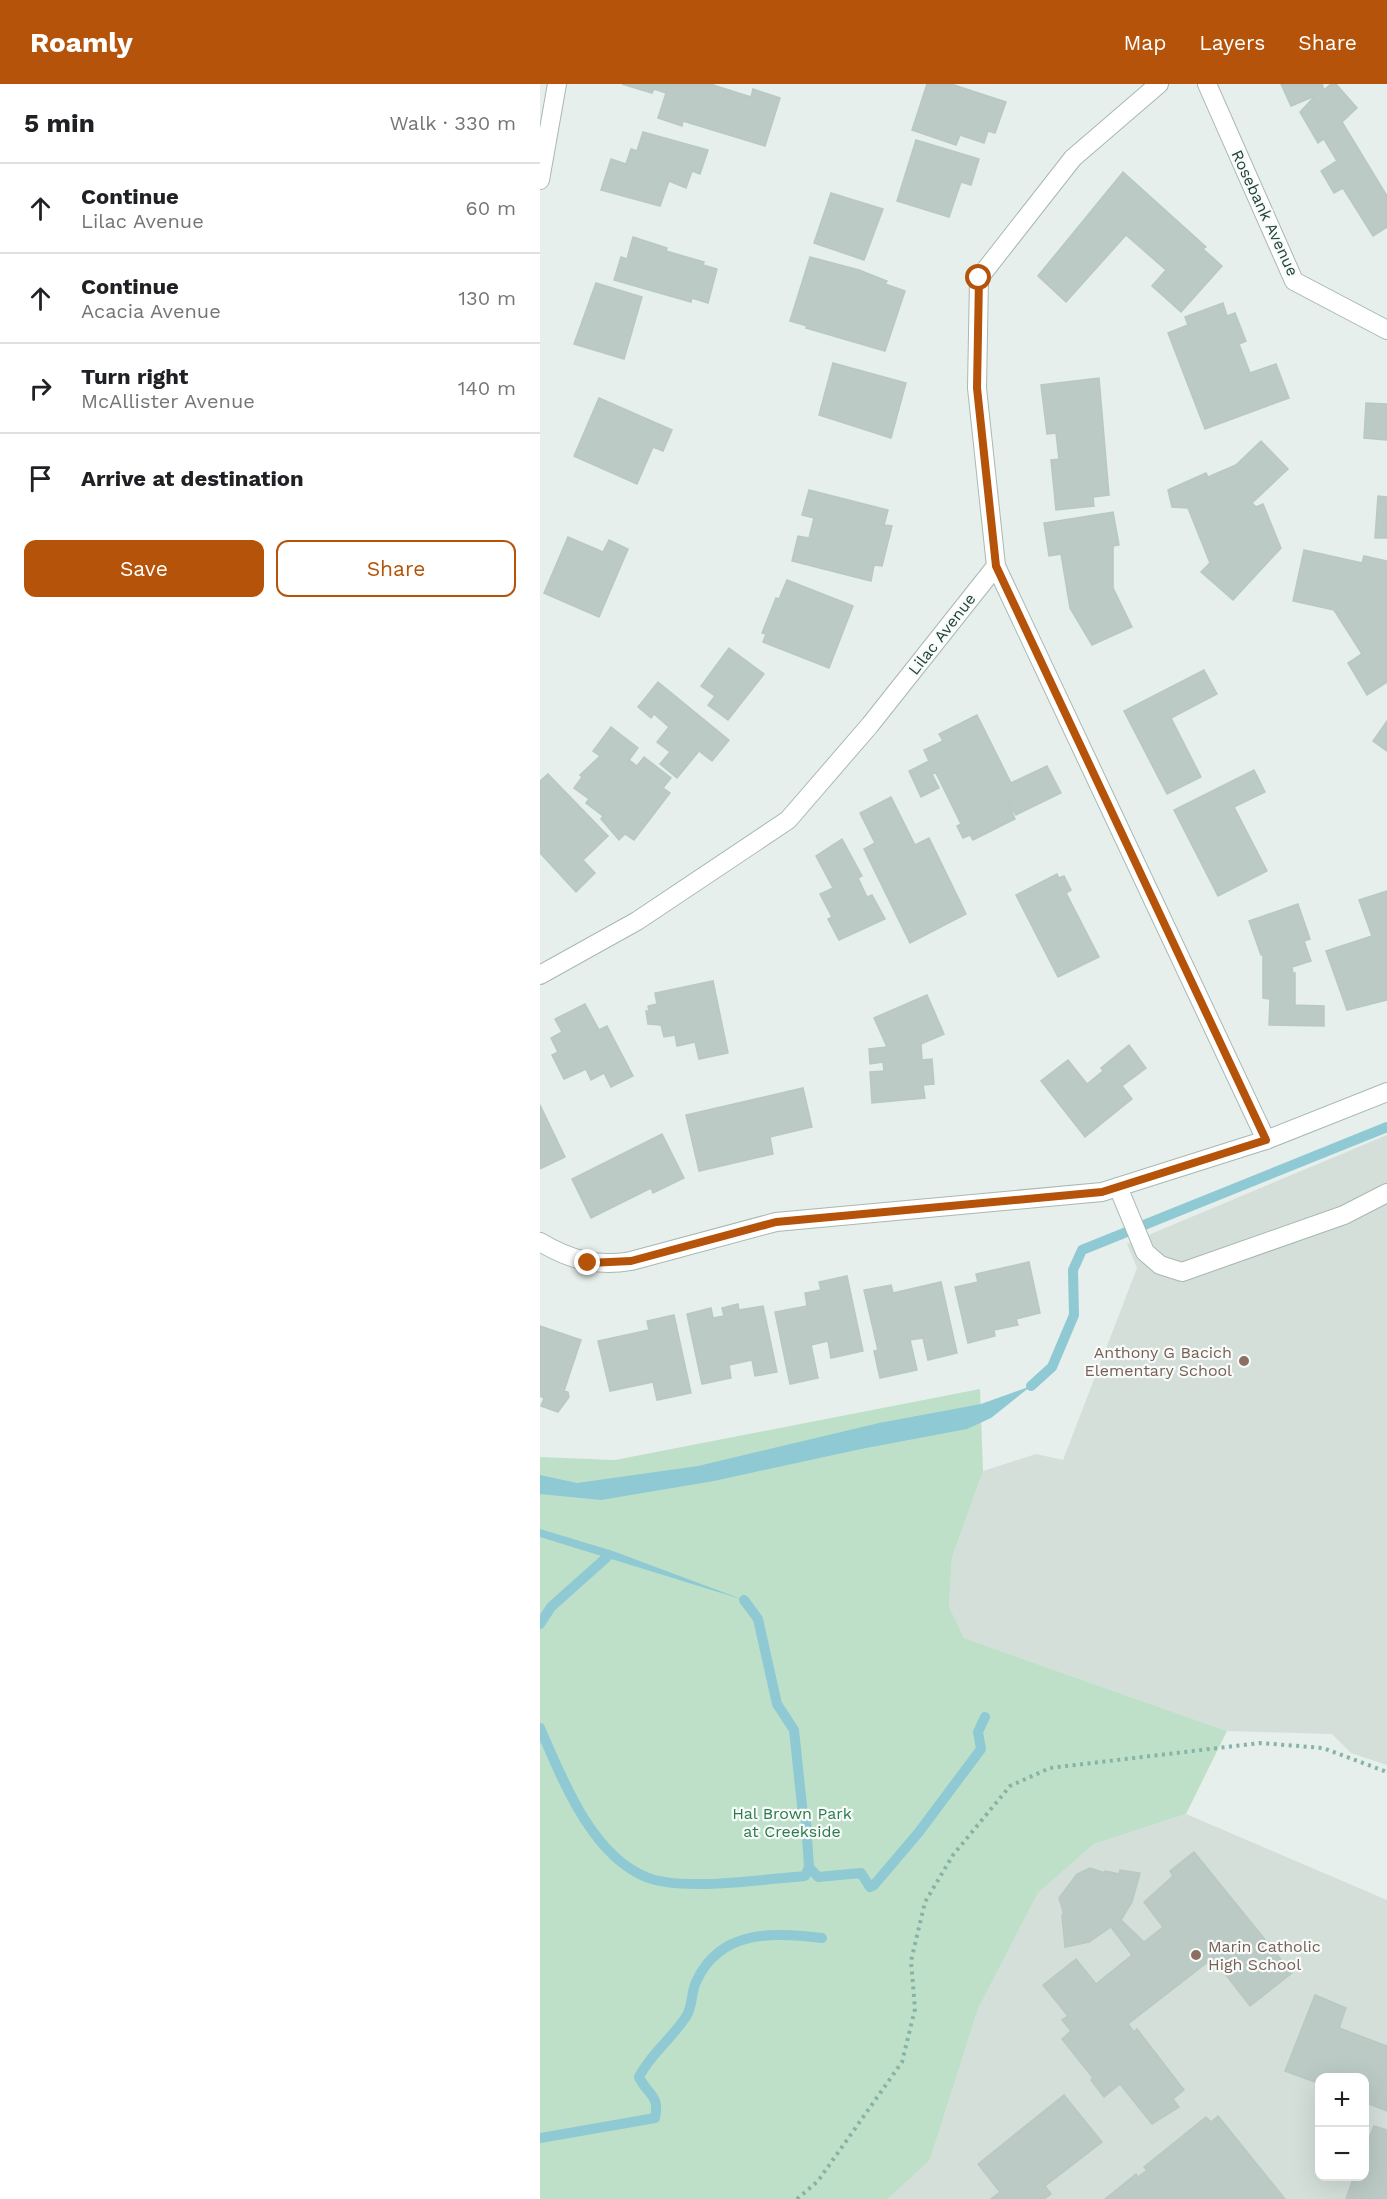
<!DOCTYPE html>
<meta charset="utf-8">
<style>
body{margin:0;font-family:"Work Sans",sans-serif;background:#f6f6f6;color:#202124}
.controls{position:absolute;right:18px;bottom:18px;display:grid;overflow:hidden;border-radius:12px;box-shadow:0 6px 24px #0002}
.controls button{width:54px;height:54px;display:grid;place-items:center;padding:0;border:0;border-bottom:2px solid #e0e0e0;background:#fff;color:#202124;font:30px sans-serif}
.stop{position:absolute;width:18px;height:18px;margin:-14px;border:4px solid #b45309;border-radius:50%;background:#fff}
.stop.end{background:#b45309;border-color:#fff;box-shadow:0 2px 6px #0008}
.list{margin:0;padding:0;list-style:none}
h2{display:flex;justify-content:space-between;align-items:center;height:78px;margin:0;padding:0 24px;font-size:26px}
h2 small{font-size:20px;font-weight:400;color:#757577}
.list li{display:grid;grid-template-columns:39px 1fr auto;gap:18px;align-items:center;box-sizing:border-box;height:90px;padding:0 24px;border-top:2px solid #e0e0e0}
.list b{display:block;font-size:22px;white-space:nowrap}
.list p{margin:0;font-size:20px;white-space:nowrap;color:#757577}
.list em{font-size:20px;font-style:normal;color:#757577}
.actions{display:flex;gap:12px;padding:18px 24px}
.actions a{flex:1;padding:14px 0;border:2px solid #b45309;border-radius:12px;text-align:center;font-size:21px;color:#b45309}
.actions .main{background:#b45309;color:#fff}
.icon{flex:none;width:33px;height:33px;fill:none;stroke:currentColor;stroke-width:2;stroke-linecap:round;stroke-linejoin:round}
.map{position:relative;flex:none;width:847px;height:2115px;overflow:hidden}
header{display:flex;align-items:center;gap:36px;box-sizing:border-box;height:84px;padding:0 30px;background:#b45309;color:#fff}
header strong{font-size:28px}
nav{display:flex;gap:33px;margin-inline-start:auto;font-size:21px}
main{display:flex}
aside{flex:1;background:#fff}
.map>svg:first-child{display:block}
.built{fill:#d4dfda;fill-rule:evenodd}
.green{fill:#bfe0c8}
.water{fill:#8ec9d4}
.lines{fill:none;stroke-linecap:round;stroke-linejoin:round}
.stream{stroke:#8ec9d4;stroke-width:10}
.building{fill:#bbcac4;stroke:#b8c9c2;stroke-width:1.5}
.service-casing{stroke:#a8b8b2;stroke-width:20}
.minor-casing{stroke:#a8b8b2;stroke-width:20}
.path{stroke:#86b3a5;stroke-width:4;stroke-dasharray:3 4.5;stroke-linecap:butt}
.service{stroke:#fff;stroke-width:18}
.minor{stroke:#fff;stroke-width:18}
.route{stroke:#b45309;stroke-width:8}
.education-dot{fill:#8d6e63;stroke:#f7fbf9;stroke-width:2}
.labels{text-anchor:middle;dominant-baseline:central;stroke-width:4.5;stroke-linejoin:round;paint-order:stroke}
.street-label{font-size:16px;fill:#24423a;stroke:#f7fbf9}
.education-label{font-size:16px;fill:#785e54;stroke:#f7fbf9;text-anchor:end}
.park-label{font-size:16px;fill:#2d7a4b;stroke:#f7fbf9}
</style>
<header>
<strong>Roamly</strong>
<nav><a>Map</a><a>Layers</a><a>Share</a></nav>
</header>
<main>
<aside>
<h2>5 min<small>Walk · 330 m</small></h2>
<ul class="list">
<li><svg class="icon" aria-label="ahead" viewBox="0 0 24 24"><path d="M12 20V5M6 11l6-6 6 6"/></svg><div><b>Continue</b><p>Lilac Avenue</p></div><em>60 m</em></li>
<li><svg class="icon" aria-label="ahead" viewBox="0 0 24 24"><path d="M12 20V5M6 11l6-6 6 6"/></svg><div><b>Continue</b><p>Acacia Avenue</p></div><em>130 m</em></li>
<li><svg class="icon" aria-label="right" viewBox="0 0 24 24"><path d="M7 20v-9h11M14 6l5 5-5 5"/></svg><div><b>Turn right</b><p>McAllister Avenue</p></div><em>140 m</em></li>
<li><svg class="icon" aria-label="arrive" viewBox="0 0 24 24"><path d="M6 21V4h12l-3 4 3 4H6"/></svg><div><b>Arrive at destination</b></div></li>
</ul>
<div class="actions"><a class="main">Save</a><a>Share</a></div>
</aside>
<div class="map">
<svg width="847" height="2115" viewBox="0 0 847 2115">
<rect width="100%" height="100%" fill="#e6efeb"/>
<g class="built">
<polygon points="847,1051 847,1681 811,1669 792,1650 687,1647 424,1554 409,1522 412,1474 443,1387 496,1370 523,1376 597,1184 587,1160"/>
<path d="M646,1730L847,1816V2115H348L390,2076L438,1925L498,1809L554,1760ZM780,1994H824V2092H780Z"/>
</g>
<polygon class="green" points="440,1305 443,1387 412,1474 409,1522 424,1554 687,1647 646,1730 554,1760 498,1809 438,1925 390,2076 348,2115 0,2115 0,1373 75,1376"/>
<g class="water">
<polygon points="491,1302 451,1334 427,1345 321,1365 174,1397 61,1416 0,1410 0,1391 37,1399 158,1382 339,1339 441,1320"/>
<polygon points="0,1445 73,1467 204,1516 0,1453"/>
</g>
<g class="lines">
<g class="stream">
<polyline points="491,1302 512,1283 534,1231 533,1186 542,1166 847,1043"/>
<polyline points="204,1516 218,1535 237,1620 254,1646 263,1731 266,1737 269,1783 278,1793 321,1789 330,1803 334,1801 379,1748 441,1665 438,1648 445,1633"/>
<polyline points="0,1540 11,1523 67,1473"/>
<path d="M0,1644C22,1694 51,1771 106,1793C141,1808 225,1795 265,1792L269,1783"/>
<path d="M0,2054L115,2034C120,2010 108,2012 99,1993C111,1969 133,1954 147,1931C153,1921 151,1906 157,1896C181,1845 235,1848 282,1854"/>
</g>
</g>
<g class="building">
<polygon points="82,0 170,0 211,13 213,5 240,14 225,62 143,37 142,42 118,34 126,9 114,5 112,9"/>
<polygon points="387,0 411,0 466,18 455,49 448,47 444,59 420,51 416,61 372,46"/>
<polygon points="741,0 782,0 784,6 791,0 796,0 817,24 802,38 847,112 847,143 833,152 803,104 794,109 781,87 797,77 784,55 778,59 760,28 775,12 751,22"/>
<polygon points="103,48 168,66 160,90 152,87 146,104 129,97 120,122 61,106 71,75 86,80 91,65 97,67"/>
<polygon points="376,56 439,75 431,101 421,98 409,133 357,117"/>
<polygon points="583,88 666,163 663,165 682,182 641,228 612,202 626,186 586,151 526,218 498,192"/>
<polygon points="291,109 343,125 324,176 274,159"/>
<polygon points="93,153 127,164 126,167 164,178 163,181 177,185 168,219 152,214 151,218 74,196 81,173 87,175"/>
<polygon points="270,173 319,186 347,197 345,200 365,207 345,267 266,244 267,242 250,237"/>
<polygon points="56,199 102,213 84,275 34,260"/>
<polygon points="683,219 687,232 695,229 706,257 699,260 710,289 736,280 749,314 665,345 628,249 648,241 645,233"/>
<polygon points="293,279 366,299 351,354 279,331"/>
<polygon points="559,294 569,411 553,413 554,422 516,426 511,376 519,375 516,349 507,350 501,301"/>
<polygon points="59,314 132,346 123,367 113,363 97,400 34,372"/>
<polygon points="826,319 847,320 847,356 824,354"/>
<polygon points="721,357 748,385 712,419 716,423 723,420 741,464 693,516 661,488 670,479 648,424 632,423 628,406 666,389 668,393 696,381"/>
<polygon points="269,406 348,426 344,441 352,442 342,482 334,481 331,497 252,477 258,452 269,454 274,434 262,431"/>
<polygon points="838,412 847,413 847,454 835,454"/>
<polygon points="573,428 579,461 573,462 573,504 592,543 552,561 530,524 521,470 509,472 504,439"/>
<polygon points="28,453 63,468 69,456 88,465 59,533 4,509"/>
<polygon points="764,466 822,479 824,472 847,477 847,598 827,611 808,579 822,570 794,526 753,517"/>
<polygon points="247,496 313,522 289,584 223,558 226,550 222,549 236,514 239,515"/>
<polygon points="189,564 224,590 188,636 168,621 175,612 161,602"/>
<polygon points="664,586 677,610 631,634 661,693 627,710 584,627"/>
<polygon points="118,598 189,656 172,677 159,667 137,694 120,680 130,668 117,658 129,643 114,630 111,634 98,623"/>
<polygon points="437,631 471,699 507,682 521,709 476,731 468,719 475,735 433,756 430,751 423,754 417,742 421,740 396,689 392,690 399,704 381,713 369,687 389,677 384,666 403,657 399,650"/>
<polygon points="847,637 847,667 833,657"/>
<polygon points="71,643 98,664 89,676 97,682 104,673 131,694 123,704 130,709 94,756 85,750 79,756 61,735 63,732 46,719 49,715 34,704 42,693 40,691 60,672 53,667"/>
<polygon points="714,686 725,708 694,723 727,787 678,812 634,726"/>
<polygon points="8,690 68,752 43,776 55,789 36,808 0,769 0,697"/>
<polygon points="351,713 375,761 389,754 426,830 370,859 324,765 335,759 320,729"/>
<polygon points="302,755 322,792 318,794 327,813 332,811 345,835 299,856 288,835 292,833 280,810 293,804 276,772"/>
<polygon points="517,790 519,794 524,792 531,806 526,809 559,873 518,893 476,811"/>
<polygon points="847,807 847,916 807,926 786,867 832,852 819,816"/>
<polygon points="758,820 770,855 764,857 771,877 752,883 753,890 755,889 755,921 784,922 784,942 729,941 730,915 723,914 723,871 721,871 709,837"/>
<polygon points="173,897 188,969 159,975 155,958 137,962 135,951 124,953 121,941 108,940 106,927 109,927 108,922 117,920 115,909"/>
<polygon points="387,911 404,950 381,960 382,976 392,975 394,1000 383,1001 385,1014 332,1019 330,988 344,987 343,978 330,980 329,965 347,963 334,934"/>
<polygon points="45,920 59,946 67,942 93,992 71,1003 64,989 51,996 46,985 24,995 12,971 18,968 11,954 22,948 15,935"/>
<polygon points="589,961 606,984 582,1002 592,1015 545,1053 501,997 528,976 547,1000 563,987 561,984"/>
<polygon points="263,1004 272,1043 230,1053 233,1070 159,1087 146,1031"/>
<polygon points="0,1021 25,1073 0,1085"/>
<polygon points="122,1050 144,1094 113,1109 111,1104 51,1134 32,1095"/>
<polygon points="489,1178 500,1229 476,1235 478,1241 454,1246 455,1252 428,1259 415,1203 438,1198 436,1190"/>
<polygon points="307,1192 323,1267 291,1274 288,1257 271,1261 278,1294 250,1300 235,1228 267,1222 265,1209 281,1206 279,1198"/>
<polygon points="401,1198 417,1269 388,1276 383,1254 370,1256 377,1286 340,1294 334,1267 338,1266 324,1206 351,1201 353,1209"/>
<polygon points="198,1220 199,1226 223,1222 237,1288 215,1292 212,1276 189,1281 191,1294 162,1300 147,1230 171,1224 173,1234 184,1232 182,1224"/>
<polygon points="134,1231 151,1309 117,1316 113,1298 70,1307 58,1257 109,1246 107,1237"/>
<polygon points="0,1242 41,1256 24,1307 28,1308 29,1313 18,1328 1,1322 4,1314 0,1312"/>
<polygon points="654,1768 752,1889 710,1922 673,1874 588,1940 594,1948 597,1945 644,2006 633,2015 639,2023 612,2040 580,2000 564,2013 551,1996 553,1994 522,1955 531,1947 522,1936 528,1932 503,1901 536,1875 556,1900 592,1871 571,1843 549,1858 525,1863 522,1831 524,1831 519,1814 537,1790 550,1784 565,1789 565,1787 579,1790 580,1786 600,1789 592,1818 581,1836 604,1858 623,1843 604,1818 633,1792 630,1787"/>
<polygon points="775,1911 806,1924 799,1944 847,1962 847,2027 824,2018 824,1994 780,1994 780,2000 745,1987"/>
<polygon points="524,2011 562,2058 505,2102 511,2110 504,2115 451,2115 460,2108 438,2080"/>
<polygon points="678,2032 745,2115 565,2115 596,2090 598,2093 607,2086 604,2083 666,2033 671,2038"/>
<polygon points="834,2042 847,2046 847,2115 806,2115 814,2092 824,2092 824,2066"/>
</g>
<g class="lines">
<defs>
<polyline id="service" points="578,1103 605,1168 620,1181 642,1188 804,1131 847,1109"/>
<g id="minor">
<polyline points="667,0 754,197 847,246"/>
<polyline points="0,96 17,0"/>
<polyline points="456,482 726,1056"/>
<polyline points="0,891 97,837 248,736 330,641 456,482 437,304 439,194 533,74 619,0"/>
<path d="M0,1158C30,1176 57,1183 91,1177L236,1138L562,1108L726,1056L847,1008"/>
</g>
</defs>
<use href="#service" class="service-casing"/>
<use href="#minor" class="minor-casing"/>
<polyline class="path" points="257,2115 278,2097 362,1978 375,1925 371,1877 385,1818 413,1771 470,1702 510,1684 720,1659 783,1664 847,1688"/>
<use href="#service" class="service"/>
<use href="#minor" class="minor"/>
</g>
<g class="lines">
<polyline class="route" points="48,1179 91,1177 236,1138 562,1108 726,1056 456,482 437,304 439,194"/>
</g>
<g class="education-dot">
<circle cx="704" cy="1277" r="6"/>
<circle cx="656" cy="1871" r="6"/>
</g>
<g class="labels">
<g class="street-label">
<text transform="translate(725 129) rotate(65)">Rosebank Avenue</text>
<text transform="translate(402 550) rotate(-52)">Lilac Avenue</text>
</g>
<g class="education-label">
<text x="692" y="1268">Anthony G Bacich<tspan x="692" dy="18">Elementary School</tspan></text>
<text x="668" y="1862" text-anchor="start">Marin Catholic<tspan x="668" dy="18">High School</tspan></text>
</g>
<g class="park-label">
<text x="252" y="1729">Hal Brown Park<tspan x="252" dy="18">at Creekside</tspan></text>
</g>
</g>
</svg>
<div class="controls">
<button>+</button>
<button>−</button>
</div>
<div class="stop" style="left:439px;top:194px"></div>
<div class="stop end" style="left:48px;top:1179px"></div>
</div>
</main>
